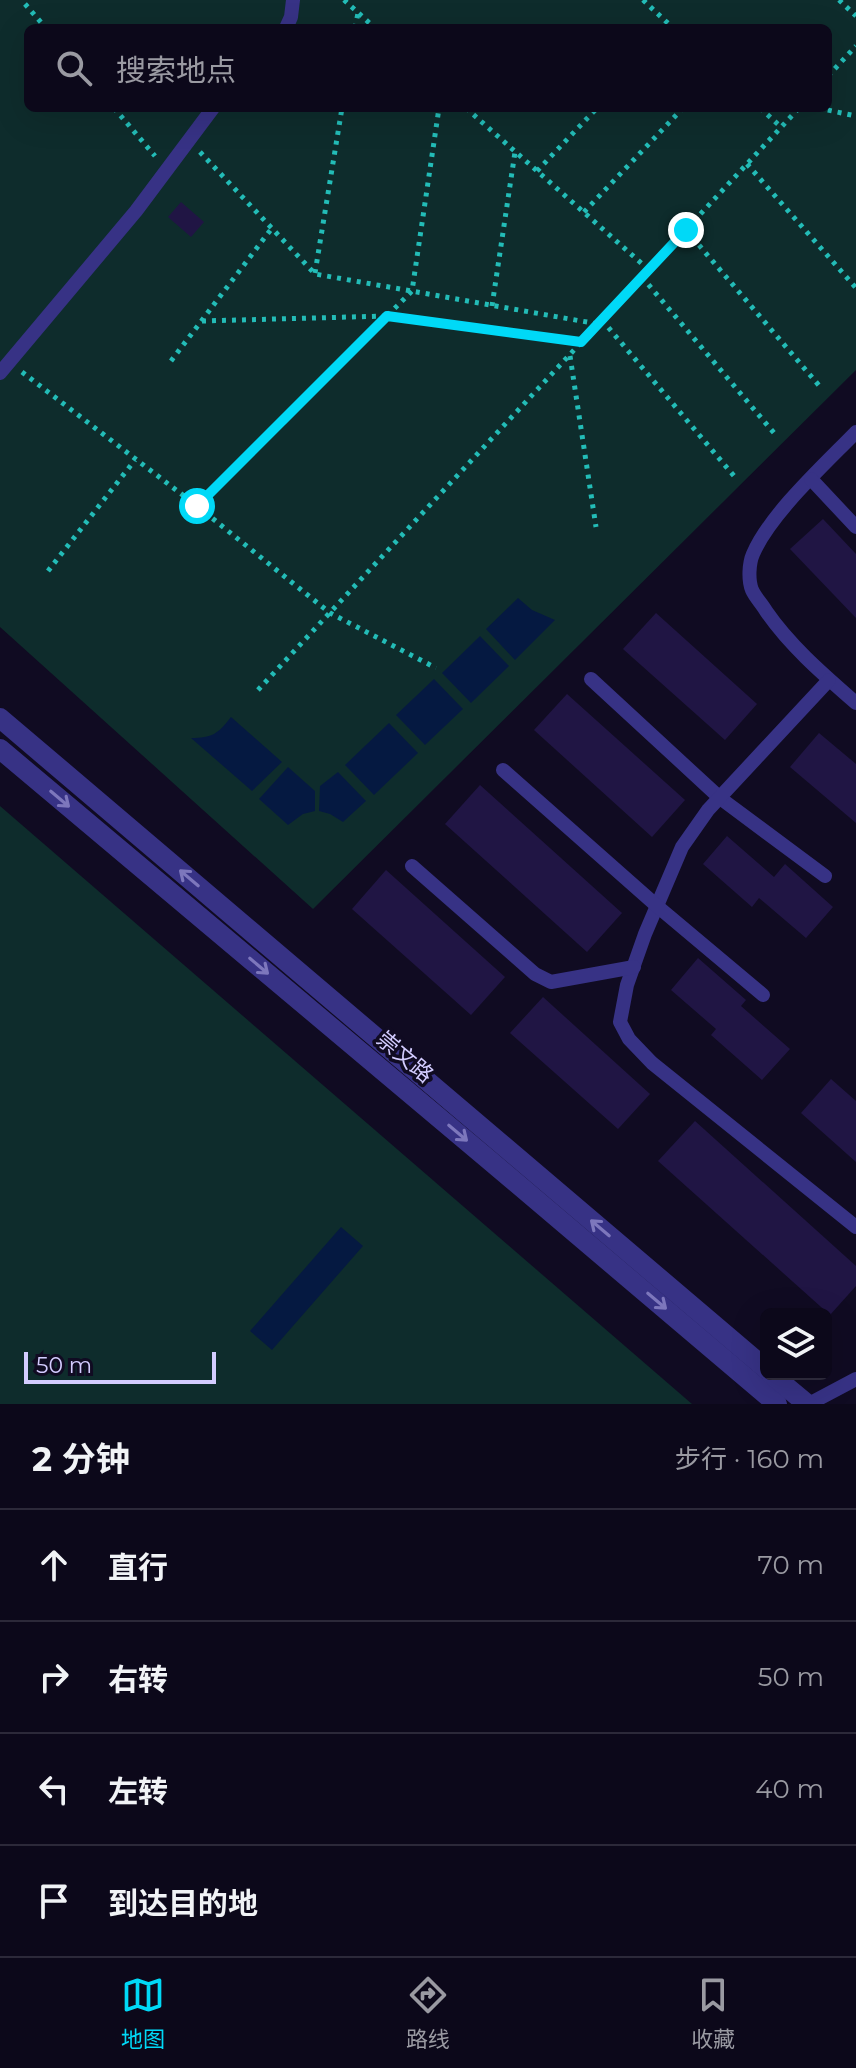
<!DOCTYPE html>
<html lang="zh">
<meta charset="utf-8">
<style>
body{margin:0;font-family:Montserrat,"Noto Sans SC",sans-serif;background:#151123;color:#f1f3f6}
.controls{position:absolute;right:24px;bottom:24px;display:grid;overflow:hidden;border-radius:12px;box-shadow:0 8px 32px #0002}
.controls button{width:72px;height:72px;display:grid;place-items:center;padding:0;border:0;border-bottom:2px solid #2c2939;background:#0c081a;color:#f1f3f6;font:40px sans-serif}
.scale{position:absolute;left:24px;bottom:20px;width:192px;box-sizing:border-box;padding-left:8px;border:4px solid #d3ccff;border-top:0;font-size:22px;line-height:28px;white-space:nowrap;color:#d3ccff;-webkit-text-stroke:6px #100b22;paint-order:stroke}
.stop{position:absolute;width:24px;height:24px;margin:-18px;border:6px solid #00d9f7;border-radius:50%;background:#fff}
.stop.end{background:#00d9f7;border-color:#fff;box-shadow:0 2px 8px #0008}
.list{margin:0;padding:0;list-style:none}
h2{display:flex;justify-content:space-between;align-items:center;height:104px;margin:0;padding:0 32px;font-size:34px}
h2 small{font-size:26px;font-weight:400;color:#9a9aa2}
.list li{display:grid;grid-template-columns:52px 1fr auto;gap:24px;align-items:center;box-sizing:border-box;height:112px;padding:0 32px;border-top:2px solid #2c2939}
.list b{display:block;font-size:30px;white-space:nowrap}
.list em{font-size:26px;font-style:normal;color:#9a9aa2}
.icon{flex:none;width:44px;height:44px;fill:none;stroke:currentColor;stroke-width:2;stroke-linecap:round;stroke-linejoin:round}
.map{position:relative;flex:none;width:856px;height:1404px;overflow:hidden}
.search{position:absolute;background:#0c081a;box-shadow:0 8px 32px #0002;left:24px;right:24px;top:24px;height:88px;display:flex;align-items:center;gap:20px;box-sizing:border-box;padding:0 28px;border-radius:12px;color:#9a9aa2;font-size:30px}
.sheet{height:552px;background:#0c081a}
nav{display:flex;justify-content:space-around;align-items:center;box-sizing:border-box;height:112px;border-top:2px solid #2c2939;background:#0c081a;font-size:22px;color:#9a9aa2}
nav a{display:grid;justify-items:center;gap:4px}
nav .on{color:#00d9f7}
.map>svg:first-child{display:block}
.green{fill:#0e2c2c;fill-rule:evenodd}
.water{fill:#051941}
.building{fill:#201544}
.lines{fill:none;stroke-linecap:round;stroke-linejoin:round}
.path{stroke:#23bcb7;stroke-width:5;stroke-dasharray:4 6;stroke-linecap:butt}
.service{stroke:#373285;stroke-width:14}
.tertiary{stroke:#373285;stroke-width:20}
.oneway{stroke:#7d77bc}
.route{stroke:#00d9f7;stroke-width:10}
.labels{text-anchor:middle;dominant-baseline:central;stroke-width:7;stroke-linejoin:round;paint-order:stroke}
.street-label{font-size:22px;fill:#d3ccff;stroke:#100b22}
</style>
<div class="map">
<svg width="856" height="1404" viewBox="0 0 856 1404">
<rect width="100%" height="100%" fill="#100b22"/>
<g class="green">
<path d="M0,0H856V370L313,909L0,627ZM28,28H828V108H28Z"/>
<polygon points="0,806 692,1404 0,1404"/>
</g>
<g class="water">
<polygon points="518,598 532,610 555,620 515,660 486,629"/>
<polygon points="480,636 509,666 471,703 442,673"/>
<polygon points="434,679 463,709 425,745 396,715"/>
<path d="M231,717L282,762L252,791L191,738C212,738 218,734 231,717Z"/>
<polygon points="389,723 418,753 374,795 345,765"/>
<polygon points="288,767 315,791 315,811 303,814 288,825 259,799"/>
<polygon points="338,772 366,801 343,822 330,814 319,811 320,786"/>
<polygon points="341,1227 363,1246 272,1350 250,1331"/>
</g>
<g class="building">
<polygon points="181,202 204,222 191,237 168,217"/>
<polygon points="823,519 856,554 856,618 790,549"/>
<polygon points="656,613 757,704 725,740 623,649"/>
<polygon points="567,694 685,800 652,837 534,730"/>
<polygon points="819,733 856,764 856,823 790,767"/>
<polygon points="480,785 622,913 587,952 445,824"/>
<polygon points="727,836 774,877 785,864 833,907 806,938 759,898 752,907 703,864"/>
<polygon points="386,870 505,977 471,1015 352,909"/>
<polygon points="698,958 746,1000 741,1006 790,1049 762,1080 711,1035 716,1029 671,990"/>
<polygon points="543,997 650,1094 618,1129 510,1033"/>
<polygon points="831,1079 856,1101 856,1162 801,1113"/>
<polygon points="695,1121 856,1266 856,1286 830,1315 658,1161"/>
</g>
<g class="lines">
<g class="path">
<polyline points="344,0 375,28"/>
<polyline points="643,0 673,28"/>
<polyline points="839,0 856,16"/>
<polyline points="25,4 46,28"/>
<polyline points="355,28 358,13"/>
<polyline points="828,76 856,46"/>
<polyline points="114,108 155,156"/>
<polyline points="466,108 649,270"/>
<polyline points="760,108 781,127"/>
<polyline points="818,108 856,116"/>
<polyline points="200,152 315,274 598,324"/>
<polyline points="747,164 856,288"/>
<polyline points="537,171 597,108"/>
<polyline points="584,212 683,108"/>
<polyline points="686,230 822,389"/>
<polyline points="315,273 342,108"/>
<polyline points="642,277 774,433"/>
<polyline points="492,306 515,152"/>
<polyline points="602,320 734,476"/>
<polyline points="202,321 387,316 581,342"/>
<polyline points="570,356 596,527"/>
<polyline points="171,361 272,228"/>
<polyline points="22,372 197,506 412,291 439,108"/>
<polyline points="197,506 330,613 436,668"/>
<polyline points="48,571 135,460"/>
<polyline points="258,690 799,108"/>
</g>
<g class="service">
<polyline points="286,28 291,17 293,0"/>
<polyline points="0,373 136,211 213,108"/>
<path d="M856,432C825,464 770,514 753,554C749,563 748,580 752,590C755,597 762,604 766,611C790,646 824,675 856,703"/>
<polyline points="811,479 856,527"/>
<polyline points="591,679 720,798 825,876"/>
<polyline points="829,680 708,810 682,847 645,934 627,985 620,1022 629,1039 652,1063 856,1227"/>
<polyline points="503,770 657,906 763,995"/>
<polyline points="412,866 535,974 551,982 634,967"/>
<polyline points="809,1404 856,1379"/>
</g>
<g class="tertiary">
<polyline points="0,718 766,1369"/>
<polyline points="0,749 488,1159 777,1404"/>
<polyline points="771,1374 807,1404"/>
</g>
</g>
<defs><path id="oneway-shaft" d="M-6 0H5M1.5-3L5.5 0L1.5 3" fill="none" stroke-width="1.6" stroke-linecap="round" stroke-linejoin="round" transform="scale(2)"/></defs>
<g class="oneway">
<use href="#oneway-shaft" transform="translate(60 799) rotate(40)"/>
<use href="#oneway-shaft" transform="translate(189 878) rotate(-140)"/>
<use href="#oneway-shaft" transform="translate(259 966) rotate(40)"/>
<use href="#oneway-shaft" transform="translate(458 1133) rotate(40)"/>
<use href="#oneway-shaft" transform="translate(600 1228) rotate(-140)"/>
<use href="#oneway-shaft" transform="translate(657 1301) rotate(40)"/>
</g>
<g class="lines">
<polyline class="route" points="197,506 387,316 581,342 686,230"/>
</g>
<g class="labels">
<g class="street-label">
<text transform="translate(405 1057) rotate(40)">崇文路</text>
</g>
</g>
</svg>
<div class="controls">
<button><svg class="icon" aria-label="layers" viewBox="0 0 24 24"><path d="M12 4l9 5-9 5-9-5zM3 14l9 5 9-5"/></svg></button>
</div>
<div class="scale">50 m</div>
<div class="stop" style="left:197px;top:506px"></div>
<div class="stop end" style="left:686px;top:230px"></div>
<div class="search"><svg class="icon" aria-label="search" viewBox="0 0 24 24"><circle cx="10" cy="10" r="6"/><path d="M15 15l6 6"/></svg>搜索地点</div>
</div>
<section class="sheet">
<h2>2 分钟<small>步行 · 160 m</small></h2>
<ul class="list">
<li><svg class="icon" aria-label="ahead" viewBox="0 0 24 24"><path d="M12 20V5M6 11l6-6 6 6"/></svg><div><b>直行</b></div><em>70 m</em></li>
<li><svg class="icon" aria-label="right" viewBox="0 0 24 24"><path d="M7 20v-9h11M14 6l5 5-5 5"/></svg><div><b>右转</b></div><em>50 m</em></li>
<li><svg class="icon" aria-label="left" viewBox="0 0 24 24"><path d="M17 20v-9H6M10 6l-5 5 5 5"/></svg><div><b>左转</b></div><em>40 m</em></li>
<li><svg class="icon" aria-label="arrive" viewBox="0 0 24 24"><path d="M6 21V4h12l-3 4 3 4H6"/></svg><div><b>到达目的地</b></div></li>
</ul>
</section>
<nav>
<a class="on"><svg class="icon" aria-label="map" viewBox="0 0 24 24"><path d="M3 6l6-2 6 2 6-2v14l-6 2-6-2-6 2zM9 4v14M15 6v14"/></svg>地图</a>
<a><svg class="icon" aria-label="directions" viewBox="0 0 24 24"><path d="M12 3l9 9-9 9-9-9zM9 14v-3h6M13 9l2 2-2 2"/></svg>路线</a>
<a><svg class="icon" aria-label="saved" viewBox="0 0 24 24"><path d="M7 4h10v16l-5-4-5 4z"/></svg>收藏</a>
</nav>
